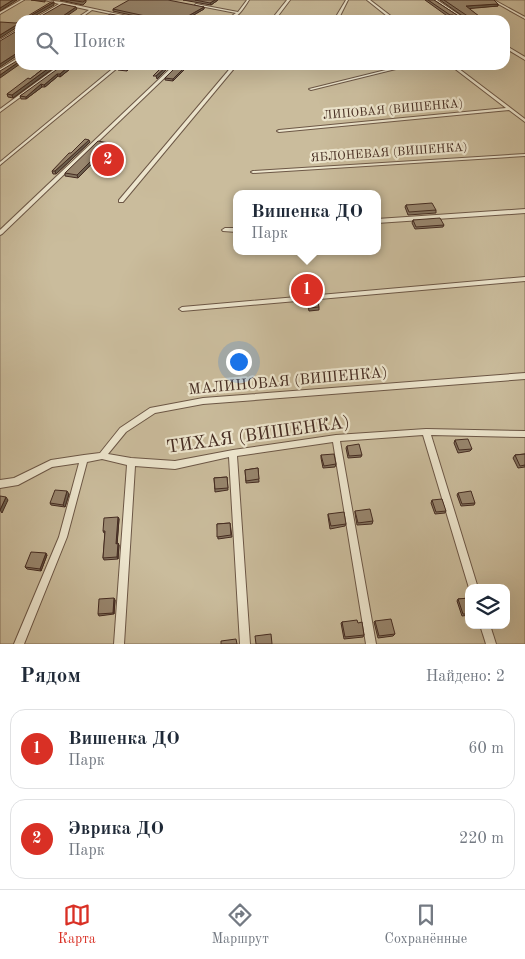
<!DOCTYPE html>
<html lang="ru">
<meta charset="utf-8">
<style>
body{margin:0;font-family:"Old Standard TT",serif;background:#f6f6f7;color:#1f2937}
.controls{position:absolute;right:15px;bottom:15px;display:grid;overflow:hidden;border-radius:10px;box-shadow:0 5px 20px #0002}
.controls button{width:45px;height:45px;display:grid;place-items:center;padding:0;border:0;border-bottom:1px solid #e0e1e3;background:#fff;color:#1f2937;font:25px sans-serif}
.you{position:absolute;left:238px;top:361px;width:18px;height:18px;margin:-12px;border:4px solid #fff;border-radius:50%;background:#1a73e8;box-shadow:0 0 0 8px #1a73e833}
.badge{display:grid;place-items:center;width:32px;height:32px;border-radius:50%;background:#d93025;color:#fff;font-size:16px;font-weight:700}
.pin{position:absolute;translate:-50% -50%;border:2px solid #fff;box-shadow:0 1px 5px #0006}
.popup{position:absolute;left:233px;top:190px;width:148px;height:65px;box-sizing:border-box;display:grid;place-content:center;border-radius:10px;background:#fff;filter:drop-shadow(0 1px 4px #0005);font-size:16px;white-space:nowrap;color:#747a83}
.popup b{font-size:19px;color:#1f2937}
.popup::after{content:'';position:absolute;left:50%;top:100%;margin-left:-10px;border:10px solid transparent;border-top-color:#fff}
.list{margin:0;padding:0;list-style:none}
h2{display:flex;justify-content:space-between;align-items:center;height:65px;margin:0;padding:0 20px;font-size:21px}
h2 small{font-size:16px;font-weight:400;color:#747a83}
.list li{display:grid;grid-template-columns:32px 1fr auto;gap:15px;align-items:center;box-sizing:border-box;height:80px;margin:0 10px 10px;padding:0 10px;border:1px solid #e0e1e3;border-radius:15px}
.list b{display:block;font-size:19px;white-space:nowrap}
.list p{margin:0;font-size:16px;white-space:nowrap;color:#747a83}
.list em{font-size:16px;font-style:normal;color:#747a83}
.icon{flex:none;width:28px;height:28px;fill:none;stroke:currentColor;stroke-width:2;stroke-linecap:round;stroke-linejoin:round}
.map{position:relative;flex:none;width:525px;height:644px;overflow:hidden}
.search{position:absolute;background:#fff;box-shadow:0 5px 20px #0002;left:15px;right:15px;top:15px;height:55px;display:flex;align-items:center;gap:12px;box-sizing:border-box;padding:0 18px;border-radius:15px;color:#747a83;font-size:19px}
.sheet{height:245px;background:#fff}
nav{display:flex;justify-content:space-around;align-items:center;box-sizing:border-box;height:70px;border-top:1px solid #e0e1e3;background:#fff;font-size:14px;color:#747a83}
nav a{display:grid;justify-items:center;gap:2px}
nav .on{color:#d93025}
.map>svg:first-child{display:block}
.green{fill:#cabc9c;stroke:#87745e;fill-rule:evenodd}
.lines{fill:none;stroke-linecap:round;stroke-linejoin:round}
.lane-casing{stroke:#6c5746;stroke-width:2}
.lane{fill:#eee7cf;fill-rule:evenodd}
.wall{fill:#83735f;stroke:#442b21}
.shaded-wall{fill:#6a5e4d;stroke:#442b21}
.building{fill:#98866e;stroke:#442b21}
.labels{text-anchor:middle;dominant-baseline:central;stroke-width:4.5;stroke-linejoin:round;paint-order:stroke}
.far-street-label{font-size:12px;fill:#442b21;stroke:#eee7cf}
.street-label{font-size:15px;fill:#442b21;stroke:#eee7cf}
.near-street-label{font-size:18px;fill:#442b21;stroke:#eee7cf}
</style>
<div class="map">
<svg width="525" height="644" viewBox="0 0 525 644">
<rect width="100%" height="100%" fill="#e5dab5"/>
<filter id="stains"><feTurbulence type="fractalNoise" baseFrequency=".004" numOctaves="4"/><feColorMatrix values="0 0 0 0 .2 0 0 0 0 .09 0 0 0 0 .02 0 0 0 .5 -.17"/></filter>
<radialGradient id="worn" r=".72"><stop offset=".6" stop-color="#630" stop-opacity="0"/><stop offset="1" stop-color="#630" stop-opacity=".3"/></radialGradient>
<path class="green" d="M0,0H525V644H0ZM20,20H505V65H20ZM237,194H377V251H237ZM469,588H506V625H469Z"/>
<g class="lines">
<defs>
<g id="lane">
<polygon points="21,0 24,0 0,14 0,12"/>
<polygon points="45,0 62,2 146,20 139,20 92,10 78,20 74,20 89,10 62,4 36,20 32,20 59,4"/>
<path d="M247,0H249C243,9 238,19 226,20L236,13L195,5L196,4L238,12Z"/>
<polygon points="287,0 290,0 275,20 271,20"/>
<polygon points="346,0 348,0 338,20 334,20"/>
<polygon points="367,0 370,0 396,20 392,20"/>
<polygon points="434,0 437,0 467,20 463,20"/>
<polygon points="491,0 494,0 525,17 525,19"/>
<polygon points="20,28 20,30 0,42 0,40"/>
<polygon points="505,45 525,57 525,60 505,48"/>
<polygon points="19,57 20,57 20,60 0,72 0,69"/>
<polygon points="60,65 64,65 0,112 0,109"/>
<polygon points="117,65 121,65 0,165 0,162"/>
<polygon points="174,65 178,65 2,234 0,235 0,230"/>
<polygon points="233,65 237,65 123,202 119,202 119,200"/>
<polygon points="406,65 412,65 311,90 309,89"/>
<polygon points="450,65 454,65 525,119 525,122 509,110 279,132 277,131 279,130 506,108"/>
<polygon points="525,154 525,156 253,173 251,172 253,171"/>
<polygon points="525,209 525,213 377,223 377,219"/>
<polygon points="225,228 237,228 237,232 223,231 222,230"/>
<polygon points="525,277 525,281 182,311 179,309 182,307"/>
<polygon points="525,373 525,379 203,404 155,413 126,432 108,454 131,458 175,461 233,450 336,435 426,429 525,431 525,437 431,435 478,588 469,588 423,435 340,441 376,644 366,644 333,442 237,456 250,644 240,644 229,457 175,469 135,466 124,644 114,644 127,465 102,459 87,462 67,537 24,644 14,644 59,537 79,463 52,467 18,485 0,488 0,480 14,478 51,460 84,455 100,453 120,428 150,408 203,398"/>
<polygon points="480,625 490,625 496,644 486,644"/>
</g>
</defs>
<use href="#lane" class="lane-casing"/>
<use href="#lane" class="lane"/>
</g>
<g class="wall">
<polygon points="31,0 45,0 45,2"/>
<polygon points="60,0 86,0 86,2 83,5"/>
<polygon points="183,0 218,0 211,5"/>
<polygon points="425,0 434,0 463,19 468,20 440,0 494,0 498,4 498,6 468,8 484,20 456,20 452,17 450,18"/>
<polygon points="204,7 204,9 185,20 153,20 113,11 113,9"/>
<polygon points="107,16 132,19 132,20 108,18"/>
<polygon points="48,65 54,65 55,67 13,98 8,97 7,94 30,79"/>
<polygon points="133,65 127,71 118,70 118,67"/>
<polygon points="178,65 189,65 173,81 165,80 165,78"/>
<polygon points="69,66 70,69 60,77 58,76 45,87 42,87 26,99 21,99 20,96"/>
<polygon points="90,142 56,174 53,174 52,171 71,153"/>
<polygon points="110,145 78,178 65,176 65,173"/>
<polygon points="406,205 436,210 436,213 408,215 405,207"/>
<polygon points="413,220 444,225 443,227 415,229 412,223"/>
<polygon points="303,282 315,291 315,294 305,294 303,285"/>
<polygon points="307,299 319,307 319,310 309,311 307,302"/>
<polygon points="455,440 472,449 470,451 458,453 454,443"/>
<polygon points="347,446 362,455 361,457 348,458 346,448"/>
<polygon points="525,454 525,467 518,468 513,458 515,455"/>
<polygon points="321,455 336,464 335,467 323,468 321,458"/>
<polygon points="258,468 259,482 246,483 245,470"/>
<polygon points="227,477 228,490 215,492 214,478"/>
<polygon points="458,493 475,503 474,505 461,506 457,495"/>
<polygon points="69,494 65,507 51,505 50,503"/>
<polygon points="432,500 446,511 445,513 435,514 431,503"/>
<polygon points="355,511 373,521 372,524 357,525 355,513"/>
<polygon points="328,514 346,524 345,526 330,529 328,516"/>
<polygon points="118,517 119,519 117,543 119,545 118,559 104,560 103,558 105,533 104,533 103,531"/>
<polygon points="230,523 232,537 218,539 217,524"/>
<polygon points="47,555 41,571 27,569 25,567"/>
<polygon points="469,598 469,615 462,616 457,601 458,599"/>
<polygon points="115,600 114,614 99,616 98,614"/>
<polygon points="375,621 395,634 393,636 378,638 374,622"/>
<polygon points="342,622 358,623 364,635 363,637 344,639 341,623"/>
</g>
<g class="shaded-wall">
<polygon points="13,0 17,0 0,11 0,8"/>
<polygon points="215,0 218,0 211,5 210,3"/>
<polygon points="54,2 54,5 31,18 30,20 30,16"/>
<polygon points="498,4 498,6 465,9 466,6"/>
<polygon points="76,7 77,9 61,20 57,20"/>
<polygon points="204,7 204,9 185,20 181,20"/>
<polygon points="18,24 19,26 0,38 0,35"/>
<polygon points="17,53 18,55 0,67 0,64"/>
<polygon points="20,61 20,64 0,78 0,75"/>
<polygon points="53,65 54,65 55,67 13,98 12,95"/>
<polygon points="109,65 116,65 108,68 107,66"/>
<polygon points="130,65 133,65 127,71 127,68"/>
<polygon points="168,65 171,65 157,79 156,76"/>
<polygon points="187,65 189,65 173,81 173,79"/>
<polygon points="69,66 70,69 60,77 60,74"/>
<polygon points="57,74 58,76 45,87 44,85"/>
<polygon points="41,84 42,87 26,99 26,97"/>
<polygon points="89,140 90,142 56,174 55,171"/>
<polygon points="109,143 110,145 78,178 77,175"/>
<polygon points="67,491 69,494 65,507 63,505"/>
<polygon points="6,497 8,500 2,513 0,510"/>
<polygon points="118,517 119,519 117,546 116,544"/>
<polygon points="118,543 119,545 118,559 117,557"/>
<polygon points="46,553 47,555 41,571 40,569"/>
<polygon points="114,598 115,600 114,614 113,613"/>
</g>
<g class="building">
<polygon points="0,0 13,0 0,8"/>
<polygon points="70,0 86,0 83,2"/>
<polygon points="129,0 168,0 204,7 181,20 158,20 159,19 113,9"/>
<polygon points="195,0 215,0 210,3"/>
<polygon points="428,0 434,0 463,19 468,20 469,17 444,0 494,0 498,4 466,6 484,20 459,20 453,15 450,15"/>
<polygon points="51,2 54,2 30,16 30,19 36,19 62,4 76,7 57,20 21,20"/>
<polygon points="110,14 132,18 107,16"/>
<polygon points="20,21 20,24 18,24 0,35 0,22 16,23"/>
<polygon points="20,29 20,53 17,53 0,64 0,41"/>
<polygon points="20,59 20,61 0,75 0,71"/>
<polygon points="48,65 53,65 12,95 7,94 28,78 30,79"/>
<polygon points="63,65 69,66 60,74 57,74 44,85 41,84 26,97 20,96"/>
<polygon points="120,65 130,65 127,68 118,67"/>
<polygon points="164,65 168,65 156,76 153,76"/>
<polygon points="178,65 187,65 173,79 165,78"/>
<polygon points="85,139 89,140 55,171 52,171 69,153 71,153"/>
<polygon points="98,141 109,143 77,175 65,173"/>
<polygon points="432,203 436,210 409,212 406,205"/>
<polygon points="440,218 444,225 416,227 413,220"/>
<polygon points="313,281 315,291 305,292 303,282"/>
<polygon points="317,298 319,307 309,308 307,299"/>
<polygon points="468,439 472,449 459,450 455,440"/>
<polygon points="359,444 362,455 349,456 347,446"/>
<polygon points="334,454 336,464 324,466 321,455"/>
<polygon points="525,454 525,465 520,466 515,455"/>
<polygon points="258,468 259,479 246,481 245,470"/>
<polygon points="227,477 228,488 215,489 214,478"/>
<polygon points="55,490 67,491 63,505 50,503"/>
<polygon points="471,491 475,503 462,504 458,493"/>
<polygon points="0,496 6,497 0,510"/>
<polygon points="442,499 446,511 436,512 432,500"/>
<polygon points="370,509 373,521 358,523 355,511"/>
<polygon points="344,512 346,524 331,526 328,514"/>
<polygon points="118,517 116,544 118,543 117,557 103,558 105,531 103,531 104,518"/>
<polygon points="230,523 231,535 217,537 217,524"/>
<polygon points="31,552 46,553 40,569 25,567"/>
<polygon points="114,598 113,613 98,614 99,599"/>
<polygon points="469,598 469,614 463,614 458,599"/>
<polygon points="391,619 395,634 379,636 375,621"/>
<polygon points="357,620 358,623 362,622 364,635 345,637 342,622"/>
<polygon points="271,634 272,644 256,644 255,636"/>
<polygon points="236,639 237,644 221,644 221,641"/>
</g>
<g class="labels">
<g class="far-street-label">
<text transform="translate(393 110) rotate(-5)">ЛИПОВАЯ (ВИШЕНКА)</text>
<text transform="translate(389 153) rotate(-4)">ЯБЛОНЕВАЯ (ВИШЕНКА)</text>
</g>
<g class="street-label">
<text transform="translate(288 382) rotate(-5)">МАЛИНОВАЯ (ВИШЕНКА)</text>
</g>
<g class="near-street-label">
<text transform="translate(258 435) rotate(-8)">ТИХАЯ (ВИШЕНКА)</text>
</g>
</g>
<rect width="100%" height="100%" filter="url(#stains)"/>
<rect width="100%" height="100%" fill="url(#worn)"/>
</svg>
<div class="controls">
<button><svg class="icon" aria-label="layers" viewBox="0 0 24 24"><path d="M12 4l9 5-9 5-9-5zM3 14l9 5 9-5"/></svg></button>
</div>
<div class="you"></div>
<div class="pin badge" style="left:307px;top:290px">1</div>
<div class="popup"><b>Вишенка ДО</b>Парк</div>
<div class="pin badge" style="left:108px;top:160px">2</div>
<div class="search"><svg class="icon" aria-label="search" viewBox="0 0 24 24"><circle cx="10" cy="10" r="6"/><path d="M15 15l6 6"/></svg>Поиск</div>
</div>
<section class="sheet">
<h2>Рядом<small>Найдено: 2</small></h2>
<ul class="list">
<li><span class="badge">1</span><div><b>Вишенка ДО</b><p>Парк</p></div><em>60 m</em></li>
<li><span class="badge">2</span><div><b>Эврика ДО</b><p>Парк</p></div><em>220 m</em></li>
</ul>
</section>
<nav>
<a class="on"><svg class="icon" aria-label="map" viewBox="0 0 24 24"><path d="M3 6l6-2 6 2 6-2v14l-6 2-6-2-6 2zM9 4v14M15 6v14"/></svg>Карта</a>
<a><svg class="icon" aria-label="directions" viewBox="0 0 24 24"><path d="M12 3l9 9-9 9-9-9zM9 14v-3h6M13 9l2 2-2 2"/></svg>Маршрут</a>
<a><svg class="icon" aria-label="saved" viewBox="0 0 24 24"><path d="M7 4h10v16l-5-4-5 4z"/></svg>Сохранённые</a>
</nav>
